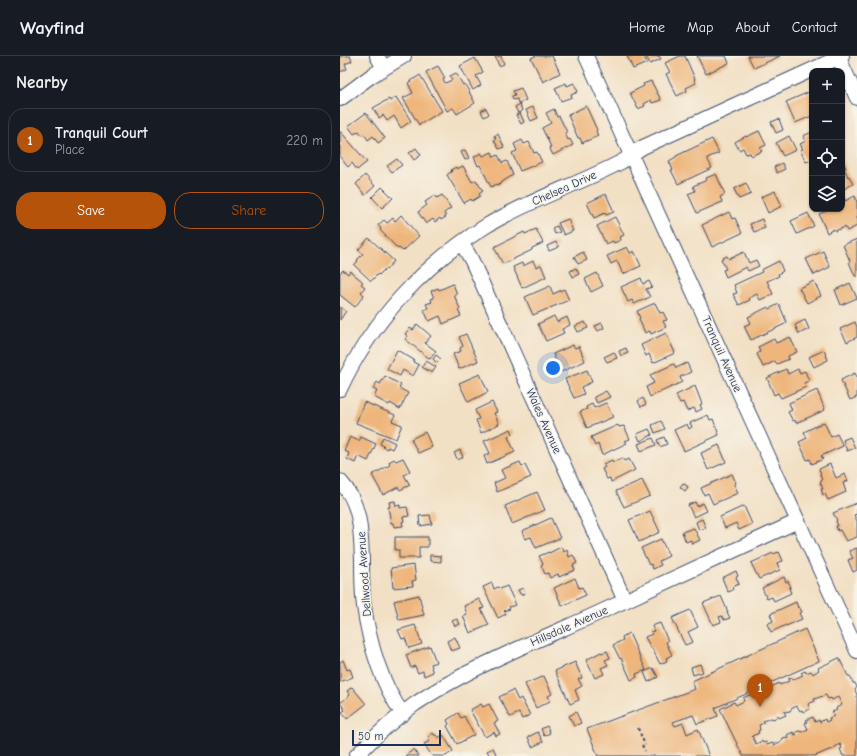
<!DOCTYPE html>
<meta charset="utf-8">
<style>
body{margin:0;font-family:"Comic Neue",sans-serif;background:#242831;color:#f1f3f6}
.controls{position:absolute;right:12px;top:12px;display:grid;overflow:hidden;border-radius:8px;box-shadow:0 1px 3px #0004}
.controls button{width:36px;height:36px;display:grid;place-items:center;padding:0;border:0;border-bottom:1px solid #363941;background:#171b24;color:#f1f3f6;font:20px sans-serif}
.scale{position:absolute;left:12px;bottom:10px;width:89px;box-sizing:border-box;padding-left:4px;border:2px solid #1b2f5e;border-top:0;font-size:11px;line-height:14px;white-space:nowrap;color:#1b2f5e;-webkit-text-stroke:3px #f7f3e8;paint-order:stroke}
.you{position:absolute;left:213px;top:312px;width:14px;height:14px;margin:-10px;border:3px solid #fff;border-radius:50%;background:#1a73e8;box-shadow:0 0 0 6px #1a73e833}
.badge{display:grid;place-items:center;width:26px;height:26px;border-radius:50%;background:#b45309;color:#fff;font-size:13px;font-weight:700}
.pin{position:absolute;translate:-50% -33px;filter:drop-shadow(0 1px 2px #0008)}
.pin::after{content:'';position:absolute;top:21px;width:14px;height:12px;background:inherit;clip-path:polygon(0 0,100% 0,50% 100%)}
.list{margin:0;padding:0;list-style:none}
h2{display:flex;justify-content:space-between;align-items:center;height:52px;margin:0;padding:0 16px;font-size:17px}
h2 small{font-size:13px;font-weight:400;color:#9ea1a6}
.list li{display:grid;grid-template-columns:26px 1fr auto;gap:12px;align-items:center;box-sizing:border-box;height:64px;margin:0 8px 8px;padding:0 8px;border:1px solid #363941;border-radius:16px}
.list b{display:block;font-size:15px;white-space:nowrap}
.list p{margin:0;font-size:13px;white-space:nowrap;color:#9ea1a6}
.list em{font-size:13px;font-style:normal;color:#9ea1a6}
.actions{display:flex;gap:8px;padding:12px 16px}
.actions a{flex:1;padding:9px 0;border:1px solid #b45309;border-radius:16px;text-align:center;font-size:14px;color:#b45309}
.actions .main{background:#b45309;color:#fff}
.icon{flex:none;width:22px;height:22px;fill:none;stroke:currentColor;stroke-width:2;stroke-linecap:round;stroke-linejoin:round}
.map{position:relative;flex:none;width:517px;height:700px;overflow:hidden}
header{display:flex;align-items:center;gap:24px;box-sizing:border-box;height:56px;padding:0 20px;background:#171b24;border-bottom:1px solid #363941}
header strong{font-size:19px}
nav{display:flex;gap:22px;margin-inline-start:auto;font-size:14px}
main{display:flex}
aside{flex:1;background:#171b24}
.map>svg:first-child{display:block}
.building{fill:#eeb67b;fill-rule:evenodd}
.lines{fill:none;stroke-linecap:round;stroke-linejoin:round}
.minor-casing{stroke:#3b4a6d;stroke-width:16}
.path{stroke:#3b4a6d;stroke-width:2;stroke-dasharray:3 3;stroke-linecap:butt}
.minor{stroke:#fff;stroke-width:14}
.labels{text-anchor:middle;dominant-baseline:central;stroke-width:3;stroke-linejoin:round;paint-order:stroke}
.street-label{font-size:12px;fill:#1b2f5e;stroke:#f7f3e8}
</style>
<header>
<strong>Wayfind</strong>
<nav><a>Home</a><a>Map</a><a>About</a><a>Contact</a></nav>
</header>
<main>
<aside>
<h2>Nearby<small></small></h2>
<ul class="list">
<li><span class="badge">1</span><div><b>Tranquil Court</b><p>Place</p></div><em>220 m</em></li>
</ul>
<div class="actions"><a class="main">Save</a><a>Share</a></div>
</aside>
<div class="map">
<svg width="517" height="700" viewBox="0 0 517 700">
<rect width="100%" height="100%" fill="#f7f3e8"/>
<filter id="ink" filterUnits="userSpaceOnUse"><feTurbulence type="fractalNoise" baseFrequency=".025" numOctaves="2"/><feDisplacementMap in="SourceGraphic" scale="8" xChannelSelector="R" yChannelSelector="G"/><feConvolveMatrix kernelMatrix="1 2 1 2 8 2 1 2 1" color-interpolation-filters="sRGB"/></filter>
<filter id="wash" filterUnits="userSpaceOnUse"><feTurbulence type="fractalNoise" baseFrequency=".012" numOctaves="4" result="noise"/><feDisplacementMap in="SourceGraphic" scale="16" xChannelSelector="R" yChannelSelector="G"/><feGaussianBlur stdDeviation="0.9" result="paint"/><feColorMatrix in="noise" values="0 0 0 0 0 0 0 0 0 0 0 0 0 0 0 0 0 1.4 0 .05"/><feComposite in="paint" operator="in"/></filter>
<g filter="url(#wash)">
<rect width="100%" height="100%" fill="#f2e0c5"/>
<g id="blocks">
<g class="building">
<polygon points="0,0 10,0 12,5 5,8 7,13 0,16"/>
<polygon points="155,0 161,0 164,8 159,10"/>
<polygon points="195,0 212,0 220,17 203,26 191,2"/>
<polygon points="287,0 304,0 307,7 293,13"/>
<polygon points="306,0 319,0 321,3 310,8"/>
<polygon points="340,0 345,0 355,23 354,24 356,27 346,32 347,35 337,40 326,18 330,16 325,7"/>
<polygon points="357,0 386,0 389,7 366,18"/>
<polygon points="408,0 440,0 414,12"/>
<polygon points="135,2 143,16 136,20 141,29 133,34 120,10"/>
<polygon points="98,10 105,22 103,23 105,27 112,24 110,20 116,17 123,29 125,28 135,47 117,58 113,52 107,55 86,16"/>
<polygon points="80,19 102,55 79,69 63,42 73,37 68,27"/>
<polygon points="311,25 321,44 312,47 311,44 304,48 305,50 298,53 290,37 304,30 303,28"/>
<polygon points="226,27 227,30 234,27 238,36 231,39 232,41 221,45 215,32"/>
<polygon points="181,32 186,44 178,47 177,43 173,44 172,40 175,39 173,35"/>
<polygon points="469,36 472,42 472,60 455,67 446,46"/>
<polygon points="56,41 71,65 61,72 54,60 47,65 43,59 39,62 33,52 49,43 50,45"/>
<polygon points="180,48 182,55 178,57 175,51"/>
<polygon points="246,50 257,74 256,75 258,80 242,87 240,82 238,82 228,59"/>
<polygon points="193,51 198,62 191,65 186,54"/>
<polygon points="146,52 149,58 144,61 141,55"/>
<polygon points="214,53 217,61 219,60 227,76 225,77 228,84 230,83 233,89 213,99 209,91 211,91 202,72 211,67 206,57"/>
<polygon points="26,57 45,82 38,87 33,80 28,84 24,78 22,79 19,75 14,78 8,70"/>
<polygon points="180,57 184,66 181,68 176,59"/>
<polygon points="439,63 443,74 436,77 431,66"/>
<polygon points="419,75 426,89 420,92 422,95 411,100 410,97 406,98 403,92 399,94 395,86 406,80 406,81"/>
<polygon points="0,76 1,76 27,106 17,114 12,107 8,111 0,101"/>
<polygon points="472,76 472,104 466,106 460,94 463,93 460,88 466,85 463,80"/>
<polygon points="158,78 164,91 159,93 154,84 156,83 154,80"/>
<polygon points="449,80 456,94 443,100 436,87"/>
<polygon points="372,83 379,97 367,102 372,112 338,128 331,114 333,114 329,105 336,101 336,100"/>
<polygon points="182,84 184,88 189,86 194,97 197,96 202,106 180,115 172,97 177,95 174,88"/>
<polygon points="76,92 81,99 74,104 69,97"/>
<polygon points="125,94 129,102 125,104 121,96"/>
<polygon points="152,96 154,101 158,99 162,107 167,105 173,119 162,126 162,127 157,130 157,128 151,131 140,109 138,110 134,101 141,97 143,100"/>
<polygon points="57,103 62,109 52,116 47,110"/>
<polygon points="502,103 506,112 504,112 508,121 509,120 513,128 502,134"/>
<polygon points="442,107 445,113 437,117 434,111"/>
<polygon points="123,110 132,126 136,124 143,135 139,138 140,140 132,145 131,143 124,147 107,119 112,115 111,114 116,111 117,113"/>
<polygon points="376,118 385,138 380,141 382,146 357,157 348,138 355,135 353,130 367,124 366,122"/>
<polygon points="25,119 35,130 25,139 16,128"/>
<polygon points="406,127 411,138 399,143 394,133"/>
<polygon points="42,131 53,142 42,152 32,141"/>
<polygon points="435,135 442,150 428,157 421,141"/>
<polygon points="266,138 274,156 266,159 265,157 254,162 247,147"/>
<polygon points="95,139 97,142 102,139 111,152 104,157 106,161 101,164 100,162 95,166 93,163 86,168 78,156 87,149 85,146"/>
<polygon points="515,140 517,146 517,170 507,175 505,171 495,175 494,173 487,177 479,158 487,155 486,153 502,153 502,144 505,143 505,145"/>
<polygon points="389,156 392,163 395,162 402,177 372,191 362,169"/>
<polygon points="468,157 474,170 457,178 451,165"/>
<polygon points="61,159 79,180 63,195 59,192 58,193 40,174 41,173 38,169 44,164 47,167 53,162 55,165"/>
<polygon points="275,161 284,179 280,181 281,184 274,187 273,185 266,188 257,170"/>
<polygon points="228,163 233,175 224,179 218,167"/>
<polygon points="422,163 425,172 414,176 410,168"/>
<polygon points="217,170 220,176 215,178 212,172"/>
<polygon points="196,173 203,187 192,192 192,194 163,208 154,191 184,176 185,178"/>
<polygon points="29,182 54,205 46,214 45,213 39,219 38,218 31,225 14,209 18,205 17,204 23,198 18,194"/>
<polygon points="517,183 517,220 515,220 509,206 510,205 503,189"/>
<polygon points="216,186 219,191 209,195 207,190"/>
<polygon points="287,191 290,197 294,195 301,210 283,218 277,205 271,208 267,200"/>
<polygon points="483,195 490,211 474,219 466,203"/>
<polygon points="243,196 247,204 238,208 234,201"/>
<polygon points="404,196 409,207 416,204 419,210 408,215 406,211 386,221 383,214 386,213 381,203 387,200 389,203 393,200 393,201"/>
<polygon points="193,205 196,211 201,209 206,221 182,232 173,211 182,207 183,210"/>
<polygon points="439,205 443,215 438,218 439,220 427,225 433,238 420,244 417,238 409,242 410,244 399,249 393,238 397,237 394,229 422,216 421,214"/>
<polygon points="236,212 239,218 233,221 230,215"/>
<polygon points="3,214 8,218 10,215 23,226 21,228 25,231 21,236 24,239 15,251 0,239 0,217"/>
<polygon points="257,217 263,230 251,236 245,223"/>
<polygon points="301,222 303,228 309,225 312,231 306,233 310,241 294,248 292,244 288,246 281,231"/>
<polygon points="474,225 481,240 467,247 459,232"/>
<polygon points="510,227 517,242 501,249 495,234"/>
<polygon points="113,228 117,238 114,239 120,253 118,254 121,260 103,268 100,260 89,265 84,254 88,252 86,248 92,246 91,243 94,242 91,235 98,232 99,234"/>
<polygon points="210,230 213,238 224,233 229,244 193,259 185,241"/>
<polygon points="315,247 320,257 323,256 327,264 323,265 326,271 311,278 310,275 305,277 299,263 300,262 297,255"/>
<polygon points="439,248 447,267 411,284 404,270 411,267 408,261 428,251 429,253"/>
<polygon points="0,251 6,255 0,264"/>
<polygon points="214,260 217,266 227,261 230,269 222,273 224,277 206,285 198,268"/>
<polygon points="465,264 469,273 459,278 455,269"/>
<polygon points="245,266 248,272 238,276 235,270"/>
<polygon points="515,266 517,271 517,281 507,286 500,273"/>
<polygon points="262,267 264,272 258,275 255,270"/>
<polygon points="77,268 91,280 85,287 96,295 90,303 65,283 68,280 65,278 70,272 73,274"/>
<polygon points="326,277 335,297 313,307 309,298 306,300 301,289"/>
<polygon points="126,278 138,305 119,313 113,298 121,295 120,292 123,290 119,281"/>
<polygon points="450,281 457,296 448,300 449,303 437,308 435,305 423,311 417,298 420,296 418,291 434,283 436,287"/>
<polygon points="233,289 235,292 239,290 245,305 221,316 213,298"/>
<polygon points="286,292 288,297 281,300 279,295"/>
<polygon points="57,294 74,304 73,306 79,309 73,320 63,314 60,320 47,313"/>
<polygon points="484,294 488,304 474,311 469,301"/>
<polygon points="274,296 277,302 267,306 264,301"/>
<polygon points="96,299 101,303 97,307 93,303"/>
<polygon points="86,305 96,311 92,317 82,311"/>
<polygon points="347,307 351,316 340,321 342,326 310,341 306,331 314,327 310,319 334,308 336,312"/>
<polygon points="446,313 448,318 458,313 460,317 465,315 469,325 464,327 466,331 441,342 438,337 434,339 427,322"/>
<polygon points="247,314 252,326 241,331 244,338 234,342 225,323"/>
<polygon points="515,317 517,321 517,341 510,344 501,324"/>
<polygon points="140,318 148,336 128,346 119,327"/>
<polygon points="45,320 61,329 59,332 68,337 60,353 50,347 49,349 34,341 37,335 33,333 37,326 40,328"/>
<polygon points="355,330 362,348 360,349 362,353 356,356 354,352 347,355 343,346 340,347 336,339"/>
<polygon points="477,334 485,354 456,367 455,364 453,365 448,356 452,354 449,347"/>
<polygon points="266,335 270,341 257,347 254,341"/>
<polygon points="303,342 306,348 301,351 298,345"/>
<polygon points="24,346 55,359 52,365 62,369 56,383 16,367"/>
<polygon points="152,346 157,356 154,357 159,368 141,377 136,364 139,363 135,354"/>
<polygon points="266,347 273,361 247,372 240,356 247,353 246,351 252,348 254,352"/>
<polygon points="368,359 370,364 373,363 379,379 344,395 334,374 347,368 349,373 352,371 350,367"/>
<polygon points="321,365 325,373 315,377 312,369"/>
<polygon points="484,366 491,381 497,378 503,390 481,400 483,403 472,408 470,403 467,404 459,386 467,382 464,376"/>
<polygon points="278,369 279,371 284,370 290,383 285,385 287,387 262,399 258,388 255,390 251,381"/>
<polygon points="171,373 173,378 168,381 175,396 147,408 144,400 150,397 144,385"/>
<polygon points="309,373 312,379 300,385 297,378"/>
<polygon points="85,376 92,391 78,397 71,383"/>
<polygon points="10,381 19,385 21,381 36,388 28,405 18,400 15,407 7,403 9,397 4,395"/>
<polygon points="43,381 55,387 52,393 48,391 47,393 43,391 44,390 40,388"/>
<polygon points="324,381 327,388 320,391 317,384"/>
<polygon points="510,381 515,392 507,395 503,384"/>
<polygon points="313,382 316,389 301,395 298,388"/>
<polygon points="379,389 386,406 368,414 361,397"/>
<polygon points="120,394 123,401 118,404 114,397"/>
<polygon points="63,402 70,415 64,419 70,429 60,434 58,431 43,439 32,419 50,409 49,406 54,403 56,405"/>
<polygon points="283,402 285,405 289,403 295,414 271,426 270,422 267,423 262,413 265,411 263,408 272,404 273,406"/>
<polygon points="180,406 182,411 185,409 191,421 157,436 154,427 165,422 161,414"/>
<polygon points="490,408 496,422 505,418 508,425 503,427 506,436 488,444 485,438 483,439 481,433 483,433 480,426 482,425 480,418 481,418 479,413"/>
<polygon points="392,418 396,427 394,428 398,437 373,448 368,437 364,439 361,432"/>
<polygon points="302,424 310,440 284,451 276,435"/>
<polygon points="343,427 348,431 345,435 340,431"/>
<polygon points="197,436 205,454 172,468 165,450"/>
<polygon points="55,445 56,450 60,449 60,452 67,451 69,460 63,461 64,465 62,466 63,470 54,471 53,467 51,467 48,451 50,451 49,446"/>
<polygon points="355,446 357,450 363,447 367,455 354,461 348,449"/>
<polygon points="517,447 517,458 514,459 517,465 517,481 506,485 500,474 498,475 496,470 498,470 496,465 497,464 493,457"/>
<polygon points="404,450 412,468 399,474 396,467 385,472 380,461"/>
<polygon points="310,455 320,476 299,486 289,464"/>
<polygon points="90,459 92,468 80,470 79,460"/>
<polygon points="211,462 220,482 196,492 191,481 185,483 182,475"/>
<polygon points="362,463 366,472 359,474 356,466"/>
<polygon points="354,472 360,484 352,488 351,484 346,486 342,476"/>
<polygon points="55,481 88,481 88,491 79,491 79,502 59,502 59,494 55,494"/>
<polygon points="321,483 329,500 319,505 321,509 313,513 311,508 309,509 301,492"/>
<polygon points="221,491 224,496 227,494 229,501 233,499 237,507 233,509 235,514 219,521 218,518 210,522 208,517 205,518 201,509 203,508 199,500 209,496 209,497"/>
<polygon points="517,492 517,514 513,516 508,504 513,502 509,495"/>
<polygon points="439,496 443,505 437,507 440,514 419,523 411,507 433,497 433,498"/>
<polygon points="90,499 101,500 101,506 90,505"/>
<polygon points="74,509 76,524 72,525 73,530 53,532 51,512"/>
<polygon points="396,515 398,520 396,521 399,528 392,531 393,534 388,536 382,522"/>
<polygon points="444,521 446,526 448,525 451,531 449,532 451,537 434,545 432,541 427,543 422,532"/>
<polygon points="235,522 239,532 242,531 246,539 222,550 214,532"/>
<polygon points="152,527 154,533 158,531 160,533 167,530 176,549 169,551 170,553 164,555 166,558 158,562 143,531"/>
<polygon points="183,532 185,537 181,539 178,534"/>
<polygon points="79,539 84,559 59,564 54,545"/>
<polygon points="381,540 388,556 387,556 390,562 384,564 382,560 379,561 381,566 373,569 363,547"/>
<polygon points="139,543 144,552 141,553 149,569 130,577 123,560 127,558 124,550"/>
<polygon points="456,546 458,552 459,551 462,556 459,557 462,563 446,570 446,569 431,576 427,568 433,565 430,558"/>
<polygon points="350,554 358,571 348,576 353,586 345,589 332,562"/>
<polygon points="117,563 120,568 115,570 112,565"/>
<polygon points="320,567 328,585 326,586 332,599 326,602 327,605 320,608 312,592 311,592 305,581 312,578 311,576 314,575 312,570"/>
<polygon points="75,569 82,588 69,592 65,582 62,583 58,574"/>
<polygon points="465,573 479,605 375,652 378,660 357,668 353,659 333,666 335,670 343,667 347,678 358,673 369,700 258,700 247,673 355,633 352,625"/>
<polygon points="289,577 306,614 296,618 297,621 291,624 281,602 280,603 273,589 283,584 282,581"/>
<polygon points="115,581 120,592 111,595 107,585"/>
<polygon points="90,590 96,606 91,608 92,611 91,612 93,616 84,620 83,615 78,617 75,610 71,612 66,599"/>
<polygon points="267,595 270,602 265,604 268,609 261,612 264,618 255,622 246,604 261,596 262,597"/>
<path d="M499,602L508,620H510L513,627H515L517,631L515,634L517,639V700H503L500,693L502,692L500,688L495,691L493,693L491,694H489L475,700H403L380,653L394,646L396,649L404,645L403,642L418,635L419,637L439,627L440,629L449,625L448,623L451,622L452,624L463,619L461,617L465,615L466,617L471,615L473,618L479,614L478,612ZM486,639L488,643L491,642L492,644L498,641L502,649L496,652L497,654L492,656L494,660L489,662L490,664L486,666L485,663L480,666L479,664L475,666L473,661L466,664L467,666L465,667L468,673L462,676L459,675L456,676V679H455L453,676L447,679L449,682L448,683L446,681L443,682L442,685L434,689L433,687L427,689L426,686L423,687L422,685L416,688L412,680L419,677L418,675L420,674L419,669L424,667L423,665L431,662L434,663L438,659L439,662L446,659L444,656L450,655L451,653L457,650L460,655L462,654L463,656L470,653L468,648L475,645L474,643Z"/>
<polygon points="3,604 7,614 10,613 13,621 0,626 0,606"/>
<polygon points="235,606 242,622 238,623 242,630 235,634 239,644 230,648 215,615"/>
<polygon points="360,608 363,616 353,619 351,611"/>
<polygon points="313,612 318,621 308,626 304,616"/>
<polygon points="204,620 212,638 208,640 210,645 196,652 185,628"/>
<polygon points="12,631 26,648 7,663 2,656 5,654 0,647 10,639 7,635"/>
<polygon points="173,634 178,644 181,642 190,659 182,663 179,657 170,661 159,641"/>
<polygon points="141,648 143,651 149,648 158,665 154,667 160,678 156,680 154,676 145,681 130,654"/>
<polygon points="236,656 241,667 234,670 229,660"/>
<polygon points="118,657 121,662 124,660 134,679 117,688 107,670 109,668 107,664"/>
<polygon points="207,670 210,677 204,680 201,673"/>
<polygon points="198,676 203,686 192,691 188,681"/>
<polygon points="93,677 94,679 96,679 98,682 103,679 113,695 106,700 92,700 84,688 90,685 88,681"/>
<polygon points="153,692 156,698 153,700 150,700 147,695"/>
<polygon points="74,693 79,700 65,700"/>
</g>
</g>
</g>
<g filter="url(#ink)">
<use href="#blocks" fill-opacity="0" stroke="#3b4a6d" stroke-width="1"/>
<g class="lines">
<defs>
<g id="minor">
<polyline points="37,0 44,12"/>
<polyline points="246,0 517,595"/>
<polyline points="498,0 517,42"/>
<polyline points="0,43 31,20 64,0"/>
<polyline points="121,187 127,196 132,205 285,545"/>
<path d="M0,333C31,266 83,209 146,170C189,144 237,129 281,106C289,102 295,95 303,91L502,0"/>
<path d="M0,425C21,447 21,476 22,504C22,520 22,535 24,550C29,586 41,628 63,658"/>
<path d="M16,700C34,681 54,663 75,648C130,611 194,586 254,559C322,528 390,497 458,465"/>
</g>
</defs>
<use href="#minor" class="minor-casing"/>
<g class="path">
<polyline points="298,672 305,689"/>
<polyline points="302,689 305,695"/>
</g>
<use href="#minor" class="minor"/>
</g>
</g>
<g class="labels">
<g class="street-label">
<text transform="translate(224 132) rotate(-24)">Chelsea Drive</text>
<text transform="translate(382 298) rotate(66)">Tranquil Avenue</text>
<text transform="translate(204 365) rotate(66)">Wales Avenue</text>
<text transform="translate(24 518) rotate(-94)">Dellwood Avenue</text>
<text transform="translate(229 570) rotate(-24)">Hillsdale Avenue</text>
</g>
</g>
</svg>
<div class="controls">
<button>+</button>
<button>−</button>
<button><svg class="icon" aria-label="locate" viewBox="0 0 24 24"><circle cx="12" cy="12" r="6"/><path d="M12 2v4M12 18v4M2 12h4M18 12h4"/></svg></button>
<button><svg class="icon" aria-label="layers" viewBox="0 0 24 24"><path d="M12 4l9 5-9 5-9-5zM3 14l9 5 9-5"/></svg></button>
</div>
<div class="scale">50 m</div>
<div class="you"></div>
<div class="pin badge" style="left:420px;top:651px">1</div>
</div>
</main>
